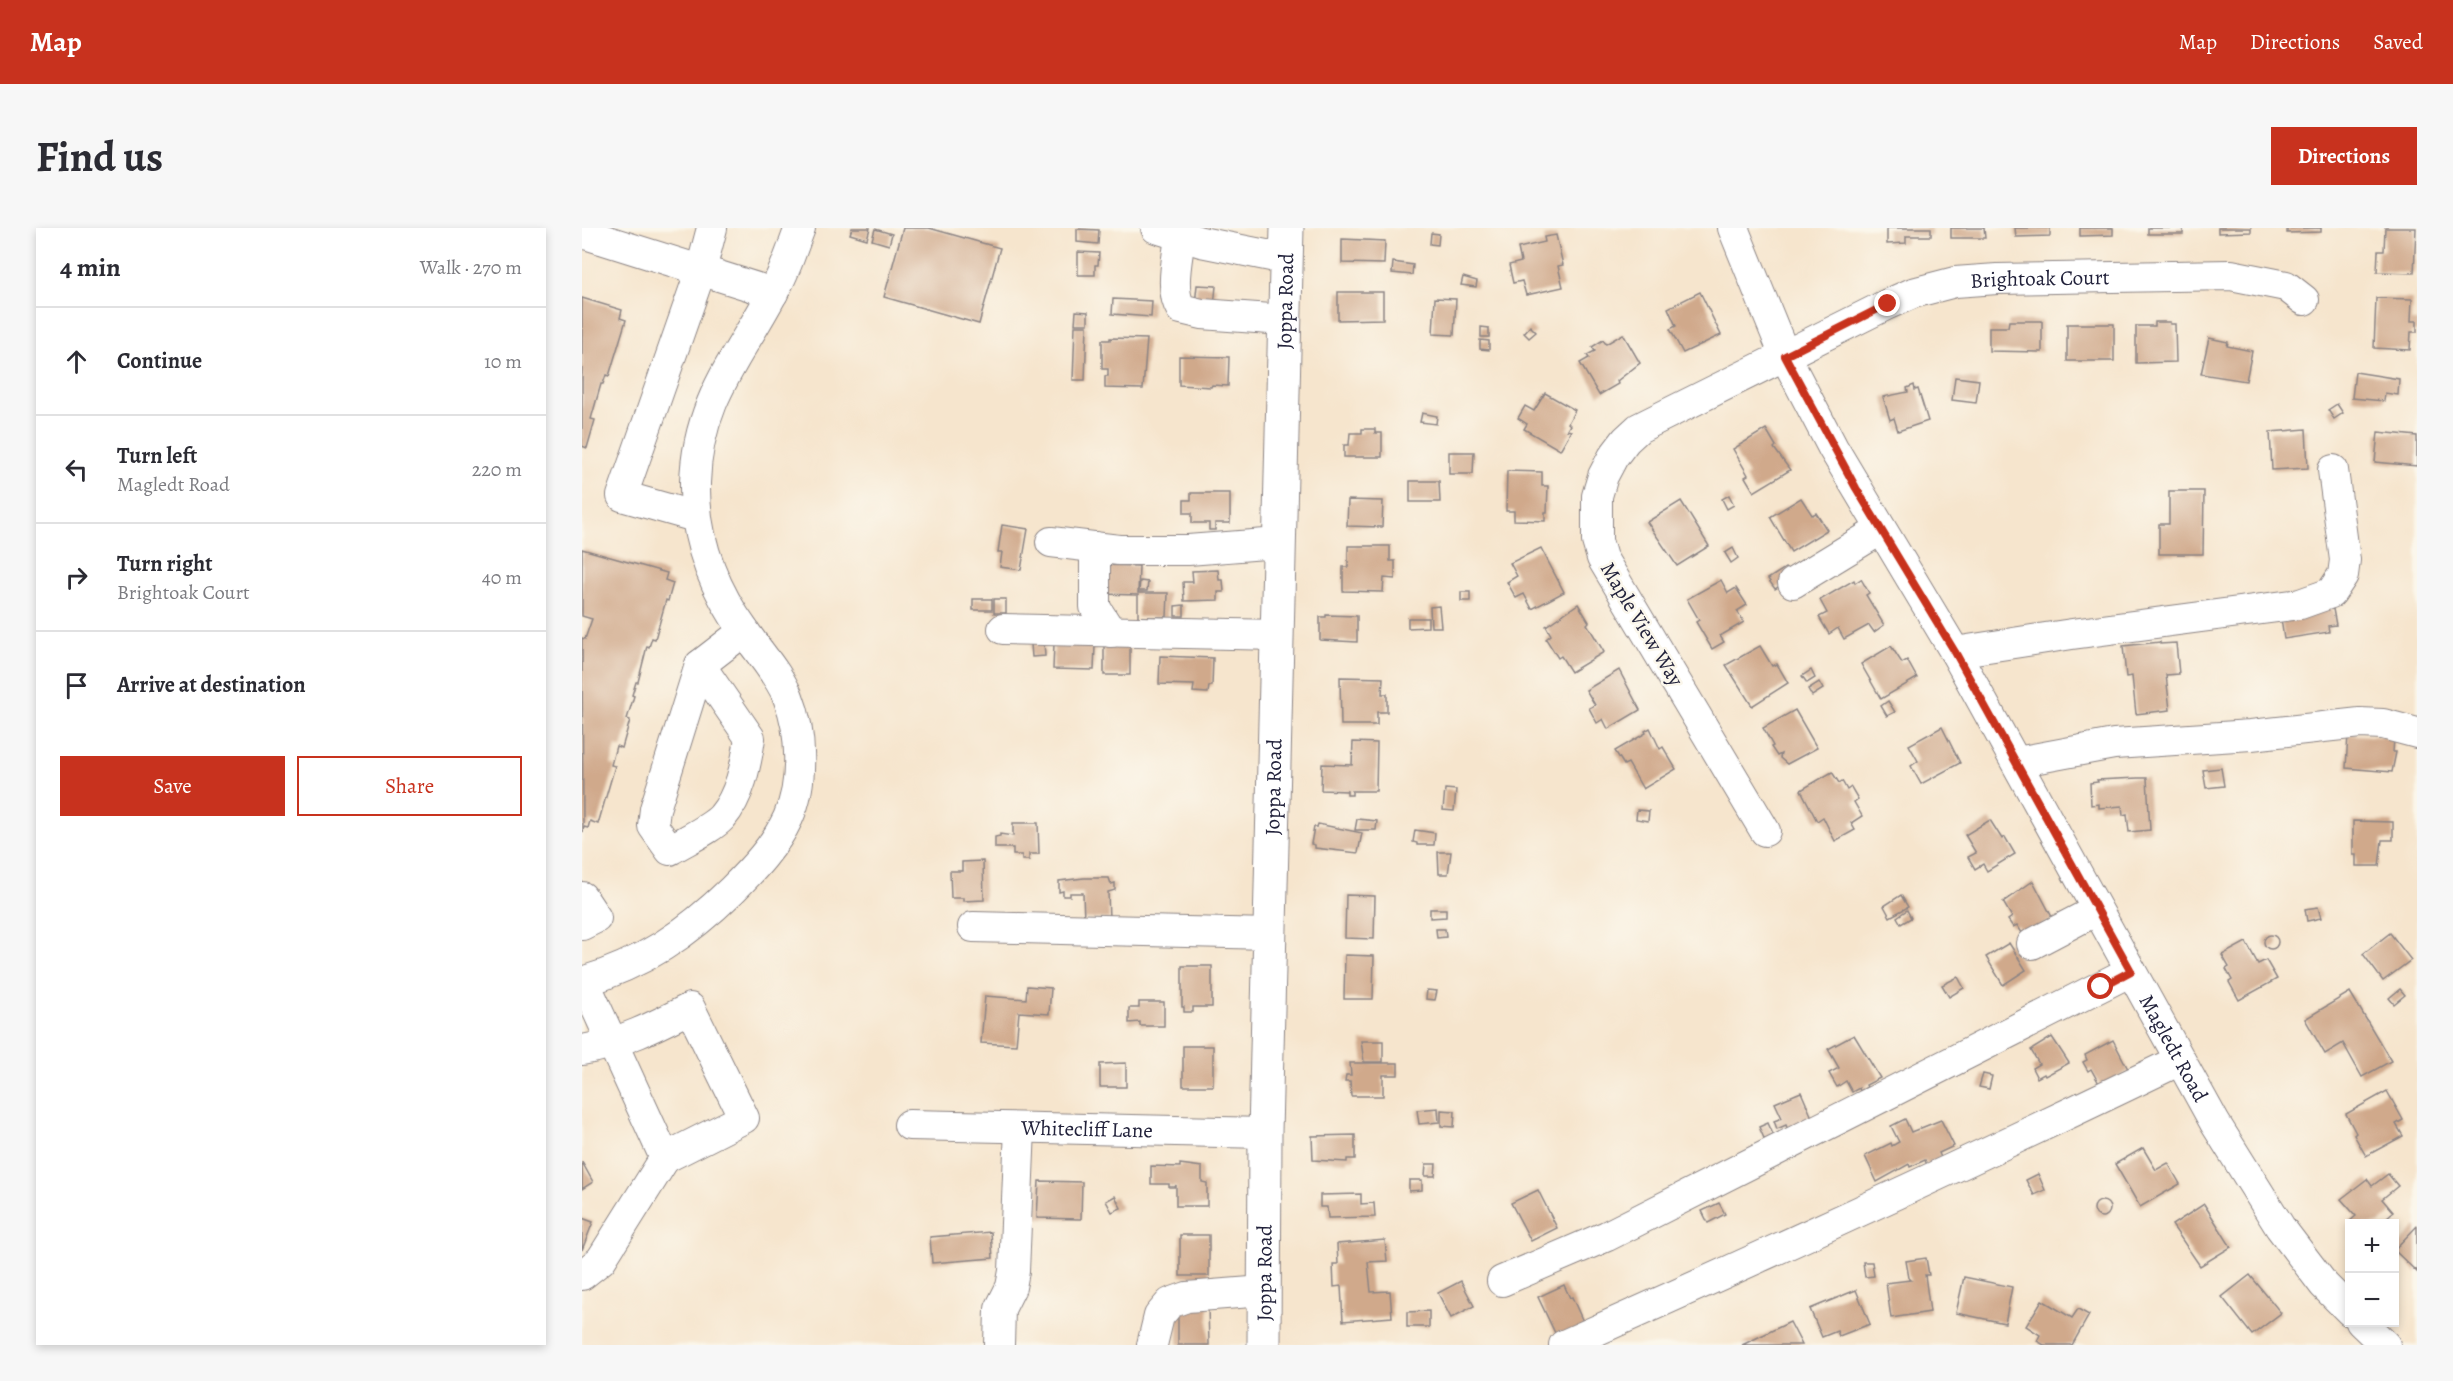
<!DOCTYPE html>
<meta charset="utf-8">
<style>
body{margin:0;font-family:Alegreya,serif;background:#f7f7f7;color:#2b2b33}
.controls{position:absolute;right:18px;bottom:18px;display:grid;overflow:hidden;border-radius:0px;box-shadow:0 3px 9px #0003}
.controls button{width:54px;height:54px;display:grid;place-items:center;padding:0;border:0;border-bottom:2px solid #e1e1e2;background:#fff;color:#2b2b33;font:30px sans-serif}
.stop{position:absolute;width:18px;height:18px;margin:-14px;border:4px solid #c8321e;border-radius:50%;background:#fff}
.stop.end{background:#c8321e;border-color:#fff;box-shadow:0 2px 6px #0008}
.list{margin:0;padding:0;list-style:none}
h2{display:flex;justify-content:space-between;align-items:center;height:78px;margin:0;padding:0 24px;font-size:26px}
h2 small{font-size:20px;font-weight:400;color:#7c7c81}
.list li{display:grid;grid-template-columns:39px 1fr auto;gap:18px;align-items:center;box-sizing:border-box;height:108px;padding:0 24px;border-top:2px solid #e1e1e2}
.list b{display:block;font-size:22px;white-space:nowrap}
.list p{margin:0;font-size:20px;white-space:nowrap;color:#7c7c81}
.list em{font-size:20px;font-style:normal;color:#7c7c81}
.actions{display:flex;gap:12px;padding:18px 24px}
.actions a{flex:1;padding:14px 0;border:2px solid #c8321e;border-radius:0px;text-align:center;font-size:21px;color:#c8321e}
.actions .main{background:#c8321e;color:#fff}
.icon{flex:none;width:33px;height:33px;fill:none;stroke:currentColor;stroke-width:2;stroke-linecap:round;stroke-linejoin:round}
.map{position:relative;flex:none;width:1835px;height:1117px;overflow:hidden;border-radius:0px}
header{display:flex;align-items:center;gap:36px;box-sizing:border-box;height:84px;padding:0 30px;background:#c8321e;color:#fff}
header strong{font-size:28px}
nav{display:flex;gap:33px;margin-inline-start:auto;font-size:21px}
.intro{display:flex;align-items:center;justify-content:space-between;box-sizing:border-box;height:144px;padding:0 36px}
h1{margin:0;font-size:42px}
.button{padding:15px 27px;border-radius:0px;background:#c8321e;color:#fff;font-size:21px;font-weight:700}
main{display:flex;gap:36px;padding:0 36px}
aside{flex:1;background:#fff;border-radius:0px;box-shadow:0 3px 9px #0003}
.map>svg:first-child{display:block}
.building{fill:#d0a98b}
.lines{fill:none;stroke-linecap:round;stroke-linejoin:round}
.minor-casing{stroke:#8c8484;stroke-width:32}
.major-casing{stroke:#8c8484;stroke-width:35}
.minor{stroke:#fff;stroke-width:30}
.major{stroke:#fff;stroke-width:33}
.route{stroke:#c8321e;stroke-width:8}
.labels{text-anchor:middle;dominant-baseline:central;stroke-width:5;stroke-linejoin:round;paint-order:stroke}
.street-label{font-size:21px;fill:#22223b;stroke:#fbf7ec}
</style>
<header>
<strong>Map</strong>
<nav><a>Map</a><a>Directions</a><a>Saved</a></nav>
</header>
<div class="intro"><h1>Find us</h1><a class="button">Directions</a></div>
<main>
<aside>
<h2>4 min<small>Walk · 270 m</small></h2>
<ul class="list">
<li><svg class="icon" aria-label="ahead" viewBox="0 0 24 24"><path d="M12 20V5M6 11l6-6 6 6"/></svg><div><b>Continue</b></div><em>10 m</em></li>
<li><svg class="icon" aria-label="left" viewBox="0 0 24 24"><path d="M17 20v-9H6M10 6l-5 5 5 5"/></svg><div><b>Turn left</b><p>Magledt Road</p></div><em>220 m</em></li>
<li><svg class="icon" aria-label="right" viewBox="0 0 24 24"><path d="M7 20v-9h11M14 6l5 5-5 5"/></svg><div><b>Turn right</b><p>Brightoak Court</p></div><em>40 m</em></li>
<li><svg class="icon" aria-label="arrive" viewBox="0 0 24 24"><path d="M6 21V4h12l-3 4 3 4H6"/></svg><div><b>Arrive at destination</b></div></li>
</ul>
<div class="actions"><a class="main">Save</a><a>Share</a></div>
</aside>
<div class="map">
<svg width="1835" height="1117" viewBox="0 0 1835 1117">
<rect width="100%" height="100%" fill="#fbf7ec"/>
<filter id="ink" filterUnits="userSpaceOnUse"><feTurbulence type="fractalNoise" baseFrequency=".0167" numOctaves="2"/><feDisplacementMap in="SourceGraphic" scale="12" xChannelSelector="R" yChannelSelector="G"/><feConvolveMatrix kernelMatrix="1 2 1 2 8 2 1 2 1" color-interpolation-filters="sRGB"/></filter>
<filter id="wash" filterUnits="userSpaceOnUse"><feTurbulence type="fractalNoise" baseFrequency=".008" numOctaves="4" result="noise"/><feDisplacementMap in="SourceGraphic" scale="24" xChannelSelector="R" yChannelSelector="G"/><feGaussianBlur stdDeviation="1.35" result="paint"/><feColorMatrix in="noise" values="0 0 0 0 0 0 0 0 0 0 0 0 0 0 0 0 0 1.4 0 .05"/><feComposite in="paint" operator="in"/></filter>
<g filter="url(#wash)">
<rect width="100%" height="100%" fill="#f6e5cd"/>
<g id="blocks">
<g class="building">
<polygon points="270,0 288,0 285,11 268,6"/>
<polygon points="321,0 347,0 418,20 397,96 302,69"/>
<polygon points="1305,0 1349,0 1349,8 1324,8 1324,15 1305,16"/>
<polygon points="1369,0 1402,0 1403,10 1369,10"/>
<polygon points="1433,0 1468,0 1468,8 1434,9"/>
<polygon points="1498,0 1531,0 1531,7 1498,8"/>
<rect x="1566" y="0" width="35" height="6"/>
<polygon points="1636,0 1669,0 1669,4 1636,5"/>
<polygon points="1705,0 1739,0 1739,4 1705,5"/>
<polygon points="1803,0 1834,0 1832,45 1795,44 1796,23 1802,23"/>
<polygon points="293,1 310,6 307,17 290,12"/>
<polygon points="495,1 517,2 516,16 495,14"/>
<polygon points="849,5 857,6 856,17 848,16"/>
<polygon points="974,7 981,37 976,38 981,59 944,67 940,53 931,55 927,37 939,34 936,20 963,14 962,9"/>
<polygon points="760,11 803,13 802,36 760,35"/>
<polygon points="496,24 517,25 516,37 513,37 513,47 496,47"/>
<polygon points="811,34 831,37 830,47 810,45"/>
<polygon points="881,49 895,53 894,59 879,57"/>
<polygon points="615,57 634,58 632,78 613,77"/>
<polygon points="756,64 801,64 801,91 756,92"/>
<polygon points="1118,64 1139,107 1101,125 1088,101 1094,98 1086,80"/>
<polygon points="0,70 40,82 38,90 44,92 27,148 24,147 21,156 19,156 9,191 13,192 5,220 0,218"/>
<polygon points="853,70 874,71 872,107 851,106"/>
<polygon points="1794,70 1830,71 1829,93 1835,93 1835,104 1829,104 1828,122 1792,120"/>
<polygon points="531,71 570,73 569,89 530,86"/>
<polygon points="494,83 506,84 506,96 493,96"/>
<polygon points="1427,93 1460,93 1460,124 1407,123 1407,99 1426,99"/>
<polygon points="1573,94 1588,94 1588,96 1593,96 1594,134 1554,135 1554,98 1573,98"/>
<rect x="1485" y="96" width="47" height="37"/>
<polygon points="493,98 505,98 503,152 491,152"/>
<polygon points="948,98 954,104 947,110 942,105"/>
<polygon points="899,99 907,100 907,109 899,109"/>
<polygon points="1041,106 1058,135 1035,153 1036,156 1017,167 998,135 1007,130 1005,127 1013,123 1010,119 1021,112 1024,116"/>
<polygon points="528,110 565,111 561,161 523,160 523,148 526,148 526,141 520,141 520,112 528,112"/>
<polygon points="1627,110 1646,114 1645,118 1670,123 1664,153 1619,146"/>
<polygon points="898,112 907,113 907,122 898,121"/>
<polygon points="597,128 647,129 646,158 630,157 629,159 597,157"/>
<polygon points="1773,144 1817,151 1816,167 1803,165 1802,173 1770,170"/>
<polygon points="1373,149 1397,152 1394,175 1370,172"/>
<polygon points="1332,157 1333,162 1336,161 1346,193 1316,203 1312,190 1308,192 1301,169 1326,164 1325,160"/>
<polygon points="963,165 993,182 986,195 988,197 985,202 989,203 978,222 942,201 945,196 936,190 943,178 952,183"/>
<polygon points="1755,176 1761,185 1752,191 1746,182"/>
<polygon points="840,185 855,188 854,196 838,194"/>
<polygon points="780,201 793,201 793,205 800,205 800,229 762,229 762,217 767,217 768,205 780,205"/>
<polygon points="1184,201 1194,218 1192,220 1208,242 1172,264 1163,249 1166,247 1151,221"/>
<polygon points="1724,201 1726,240 1690,242 1688,204"/>
<polygon points="1796,204 1835,208 1835,238 1793,234"/>
<polygon points="867,224 892,224 891,246 867,246"/>
<polygon points="925,243 960,244 960,258 966,258 965,284 963,284 963,293 932,292 932,283 924,283"/>
<polygon points="828,253 857,253 858,274 828,274"/>
<polygon points="1587,263 1622,263 1621,326 1577,326 1577,296 1587,296"/>
<polygon points="609,265 648,265 648,295 633,295 633,302 627,302 627,295 610,295 610,285 602,285 602,272 609,272"/>
<polygon points="1147,267 1152,277 1145,281 1140,271"/>
<polygon points="1219,270 1230,287 1234,285 1245,302 1209,324 1188,289"/>
<polygon points="766,272 801,273 800,299 765,298"/>
<polygon points="1099,273 1127,318 1095,338 1065,294"/>
<polygon points="420,297 446,301 439,342 418,339 420,324 416,324"/>
<polygon points="766,318 808,318 808,333 813,333 813,351 802,350 801,364 761,363 761,339 766,339"/>
<polygon points="959,320 982,364 950,381 942,366 934,370 925,354 935,348 928,335"/>
<polygon points="1151,320 1156,330 1149,335 1143,325"/>
<polygon points="0,321 85,345 83,352 91,355 86,373 84,372 73,411 70,410 67,419 65,418 56,454 54,454 50,467 52,468 45,491 48,492 40,520 34,518 29,537 33,538 16,596 8,593 6,600 2,599 1,604 0,410 3,411 10,391 0,388"/>
<polygon points="519,337 557,338 556,365 586,365 585,389 556,389 556,367 518,366"/>
<polygon points="1203,340 1210,351 1193,361 1186,351"/>
<polygon points="636,342 637,352 641,352 642,364 636,364 636,372 602,373 601,354 611,354 610,343"/>
<polygon points="1279,351 1287,365 1284,367 1302,397 1292,404 1287,397 1262,411 1256,400 1247,406 1237,389 1245,385 1238,372 1272,352 1273,355"/>
<polygon points="1139,352 1146,365 1154,360 1165,377 1155,383 1162,394 1138,408 1142,414 1130,421 1114,394 1117,392 1105,371"/>
<polygon points="558,353 566,354 565,363 557,363"/>
<rect x="879" y="364" width="9" height="9"/>
<rect x="391" y="371" width="19" height="11"/>
<rect x="412" y="371" width="12" height="14"/>
<polygon points="996,376 1007,394 1005,396 1022,424 989,444 979,428 976,430 964,411 969,407 964,398"/>
<polygon points="602,377 602,388 593,388 593,378"/>
<polygon points="857,378 859,399 849,399 848,379"/>
<polygon points="1751,381 1754,397 1746,398 1747,404 1702,411 1698,384"/>
<polygon points="744,387 775,388 775,414 738,412 738,389 744,389"/>
<polygon points="826,390 846,390 846,399 826,400"/>
<rect x="522" y="414" width="26" height="33"/>
<polygon points="1578,414 1578,416 1594,415 1597,446 1584,447 1588,482 1554,486 1550,448 1544,449 1541,418"/>
<polygon points="462,415 463,428 450,429 449,416"/>
<polygon points="472,415 513,417 512,442 471,441"/>
<polygon points="1178,418 1190,438 1195,436 1206,455 1170,478 1144,437"/>
<polygon points="1309,418 1320,435 1325,432 1335,450 1299,471 1279,436"/>
<polygon points="578,428 631,430 630,458 627,458 626,465 611,464 612,457 577,456"/>
<polygon points="1037,442 1058,482 1026,501 1021,491 1015,495 1007,480 1013,477 1004,462"/>
<polygon points="1229,442 1233,450 1225,455 1220,448"/>
<polygon points="758,449 801,450 800,466 805,466 805,484 795,484 795,497 759,497"/>
<polygon points="1237,454 1241,461 1230,468 1226,461"/>
<polygon points="1306,473 1313,484 1305,488 1299,478"/>
<polygon points="1213,482 1235,520 1205,536 1198,530 1199,526 1195,528 1189,519 1191,518 1181,500"/>
<polygon points="1360,499 1378,535 1339,556 1329,538 1336,533 1327,517"/>
<polygon points="1068,500 1078,521 1081,519 1094,541 1061,561 1046,535 1042,537 1033,523 1064,505 1063,503"/>
<polygon points="1766,506 1812,510 1811,524 1814,524 1810,544 1764,540"/>
<polygon points="771,514 795,515 794,563 770,563 770,567 765,567 765,563 739,562 740,536 770,537"/>
<polygon points="1639,540 1642,558 1624,560 1621,542"/>
<polygon points="1250,544 1257,555 1260,553 1265,562 1269,559 1276,571 1272,574 1280,588 1269,595 1273,602 1253,613 1241,589 1235,593 1219,562"/>
<polygon points="1556,550 1565,550 1568,602 1547,604 1545,586 1541,587 1540,578 1517,580 1517,576 1509,577 1508,555 1516,554 1515,552"/>
<polygon points="863,561 874,562 872,583 861,582"/>
<polygon points="1055,582 1067,583 1066,593 1054,591"/>
<polygon points="775,591 795,593 794,602 773,602"/>
<polygon points="1408,592 1420,611 1423,609 1433,626 1405,643 1401,636 1393,641 1386,629 1394,625 1383,607"/>
<polygon points="1771,593 1811,594 1811,612 1800,612 1797,638 1774,638 1774,627 1771,627"/>
<polygon points="431,595 456,595 457,626 447,626 447,632 440,632 440,627 431,627 431,620 413,620 413,609 418,608 418,606 431,608"/>
<polygon points="736,596 780,605 776,625 733,620 733,617 729,616 732,599 735,599"/>
<polygon points="833,602 853,605 852,617 835,617 835,615 831,614"/>
<polygon points="856,624 869,624 866,646 857,646"/>
<polygon points="401,633 402,672 381,673 381,670 369,670 368,643 380,643 380,634"/>
<polygon points="502,650 527,650 529,656 533,655 533,662 526,664 527,691 502,691 501,665 488,665 488,668 481,668 481,663 477,664 477,653"/>
<polygon points="1451,653 1471,691 1442,708 1435,697 1431,699 1426,692 1430,689 1421,674"/>
<polygon points="764,667 793,668 792,711 763,710"/>
<polygon points="1319,667 1326,679 1308,689 1302,678"/>
<polygon points="1736,679 1739,690 1725,693 1723,681"/>
<polygon points="848,681 864,681 864,689 848,690"/>
<polygon points="1325,682 1329,690 1319,696 1315,689"/>
<polygon points="854,701 863,701 864,709 855,710"/>
<polygon points="1808,705 1829,732 1801,753 1781,726"/>
<circle cx="1689" cy="714" r="7"/>
<polygon points="1664,714 1676,736 1684,732 1695,751 1657,772 1647,754 1650,752 1644,741 1647,739 1640,727"/>
<polygon points="1427,715 1444,742 1421,757 1404,729"/>
<polygon points="763,727 792,728 791,771 762,771"/>
<polygon points="600,738 630,738 630,779 611,779 611,784 602,784 602,779 600,779"/>
<polygon points="1376,749 1382,760 1367,769 1360,757"/>
<polygon points="445,758 469,760 467,786 437,784 434,817 399,815 403,768 444,771"/>
<polygon points="1818,761 1823,767 1812,776 1807,770"/>
<polygon points="845,762 855,763 853,772 844,771"/>
<polygon points="1768,764 1809,833 1780,849 1761,815 1743,826 1723,791"/>
<polygon points="557,774 582,774 582,798 558,798 558,794 547,795 547,780 557,780"/>
<polygon points="1272,807 1298,850 1284,857 1285,859 1278,863 1277,860 1270,864 1264,853 1255,859 1247,845 1257,840 1246,821"/>
<polygon points="1470,809 1487,835 1463,848 1462,846 1455,850 1450,840 1457,836 1449,822"/>
<polygon points="1531,812 1547,843 1519,859 1509,841 1506,843 1501,834 1505,832 1503,827"/>
<polygon points="779,813 801,813 801,834 782,834"/>
<rect x="601" y="818" width="30" height="40"/>
<polygon points="544,835 544,859 518,859 518,836"/>
<polygon points="768,835 816,835 816,847 801,847 801,868 769,868 768,853 763,853 764,847 769,847"/>
<polygon points="1401,846 1410,848 1407,861 1397,859"/>
<polygon points="1805,863 1821,892 1814,896 1821,908 1784,928 1772,907 1774,905 1764,886"/>
<polygon points="1219,864 1235,901 1210,912 1204,897 1195,901 1192,893 1200,890 1193,875"/>
<polygon points="856,880 857,894 837,896 835,882"/>
<polygon points="859,882 873,883 872,899 859,898"/>
<polygon points="1323,891 1329,904 1359,892 1372,918 1357,925 1359,930 1345,937 1343,932 1328,939 1327,936 1295,954 1283,928 1309,915 1310,918 1317,914 1309,898"/>
<polygon points="1186,895 1194,913 1185,917 1177,899"/>
<polygon points="773,907 773,931 765,931 765,934 731,932 730,908"/>
<polygon points="1561,920 1574,942 1586,935 1598,956 1558,979 1533,936"/>
<polygon points="0,934 11,954 0,961"/>
<polygon points="598,936 620,939 620,954 625,955 625,978 594,978 594,957 593,959 587,959 587,956 569,956 569,938 598,939"/>
<polygon points="844,936 854,936 853,948 843,948"/>
<polygon points="1456,946 1463,962 1452,967 1444,952"/>
<polygon points="1806,946 1816,958 1800,971 1811,984 1797,996 1771,996 1768,993 1774,988 1759,971 1785,951 1790,958"/>
<polygon points="827,952 840,952 840,962 827,963"/>
<polygon points="457,953 500,954 499,991 455,990"/>
<polygon points="956,962 975,1000 949,1013 929,975"/>
<polygon points="779,966 779,976 792,975 793,989 746,990 745,979 738,979 738,967"/>
<polygon points="533,968 539,980 530,984 524,973"/>
<circle cx="1520" cy="981" r="8"/>
<polygon points="1137,975 1143,986 1126,995 1120,983"/>
<polygon points="1622,976 1649,1019 1618,1038 1590,997"/>
<polygon points="0,990 11,994 0,1022"/>
<polygon points="1835,998 1835,1044 1812,1022"/>
<polygon points="409,1004 411,1030 350,1035 348,1009"/>
<rect x="598" y="1007" width="29" height="41"/>
<polygon points="803,1012 805,1033 786,1034 789,1064 808,1063 810,1089 761,1093 759,1058 752,1059 751,1036 756,1036 755,1016"/>
<polygon points="1344,1030 1347,1047 1343,1047 1348,1084 1309,1090 1304,1055 1329,1052 1327,1050 1324,1033"/>
<polygon points="1281,1034 1290,1034 1292,1048 1283,1049"/>
<polygon points="1668,1047 1699,1085 1670,1107 1640,1069"/>
<polygon points="1382,1049 1430,1059 1423,1095 1374,1085"/>
<polygon points="879,1053 892,1078 869,1090 856,1065"/>
<polygon points="982,1057 988,1070 990,1069 1006,1105 974,1107 956,1069"/>
<polygon points="1274,1062 1288,1096 1257,1108 1255,1103 1240,1109 1228,1081"/>
<polygon points="1460,1072 1490,1090 1496,1081 1507,1087 1490,1117 1462,1117 1455,1113 1458,1107 1444,1098"/>
<polygon points="596,1078 626,1078 627,1117 596,1117"/>
<polygon points="847,1083 847,1099 825,1099 825,1084"/>
<polygon points="1208,1094 1220,1117 1160,1117"/>
</g>
</g>
</g>
<g filter="url(#ink)">
<use href="#blocks" fill-opacity="0" stroke="#8c8484" stroke-width="1.5"/>
<g class="lines">
<defs>
<g id="minor">
<polyline points="574,0 619,14 704,31"/>
<path id="s1" d="M1151,0L1203,128L1251,220L1373,424L1633,895L1698,999L1742,1057L1768,1083"/>
<polyline points="0,5 191,65"/>
<path d="M598,8C596,29 587,62 599,81L620,86L702,92"/>
<polyline points="114,289 40,268 119,42 130,0"/>
<polyline points="469,314 537,322 606,322 697,315"/>
<polyline points="513,319 513,379 529,404"/>
<polyline points="1211,355 1298,302"/>
<polyline points="421,401 696,407"/>
<polyline points="1373,424 1490,406 1718,376 1749,365 1761,347 1763,332 1751,242"/>
<path d="M118,437L168,510C164,537 158,568 140,589C129,601 102,613 88,622L71,598L73,581Z"/>
<polyline points="118,437 162,403"/>
<polyline points="1435,534 1532,516 1669,507 1778,495 1801,496 1835,505"/>
<path id="s2" d="M1183,603L1020,330L1015,313V268L1021,248L1031,229L1044,212L1057,200L1306,76L1331,65L1373,54L1415,51L1649,47L1704,58L1722,72"/>
<polyline points="0,669 14,690 0,697"/>
<polyline points="391,699 688,706"/>
<polyline points="1450,716 1515,682"/>
<path d="M0,754C61,736 105,706 150,662C172,640 193,618 206,590C222,555 220,504 206,469C196,445 177,425 163,404C131,360 112,310 113,255C115,170 160,126 196,55C205,38 211,18 218,0"/>
<path d="M0,822C38,816 75,797 108,780L162,890L83,930"/>
<path id="s3" d="M327,897L683,905"/>
<polyline points="0,1047 19,1032 83,930 2,753"/>
<polyline points="920,1053 1025,1008 1549,743"/>
<polyline points="1779,1094 1803,1117"/>
<polyline points="417,1117 418,1081 429,1059 432,1043 438,900"/>
<polyline points="570,1117 577,1088 588,1075 605,1069 682,1063"/>
<path d="M982,1117C1189,1025 1394,931 1598,832"/>
</g>
<g id="major">
<path id="s4" d="M682,1117L683,905L705,0"/>
</g>
</defs>
<use href="#minor" class="minor-casing"/>
<use href="#major" class="major-casing"/>
<use href="#minor" class="minor"/>
<use href="#major" class="major"/>
</g>
</g>
<g class="lines" filter="url(#ink)">
<polyline class="route" points="1306,76 1203,128 1274,260 1373,424 1549,743 1519,759"/>
</g>
<g class="labels">
<g class="street-label">
<text stroke="none"><textPath href="#s2" startOffset="896">Brightoak Court</textPath></text>
<text stroke="none"><textPath href="#s4" startOffset="1044">Joppa Road</textPath></text>
<text transform="translate(1060 396) rotate(59)">Maple View Way</text>
<text stroke="none"><textPath href="#s4" startOffset="558">Joppa Road</textPath></text>
<text stroke="none"><textPath href="#s1" startOffset="932">Magledt Road</textPath></text>
<text stroke="none"><textPath href="#s3" startOffset="178">Whitecliff Lane</textPath></text>
<text stroke="none"><textPath href="#s4" startOffset="72">Joppa Road</textPath></text>
</g>
</g>
</svg>
<div class="controls">
<button>+</button>
<button>−</button>
</div>
<div class="stop" style="left:1519px;top:759px"></div>
<div class="stop end" style="left:1306px;top:76px"></div>
</div>
</main>
